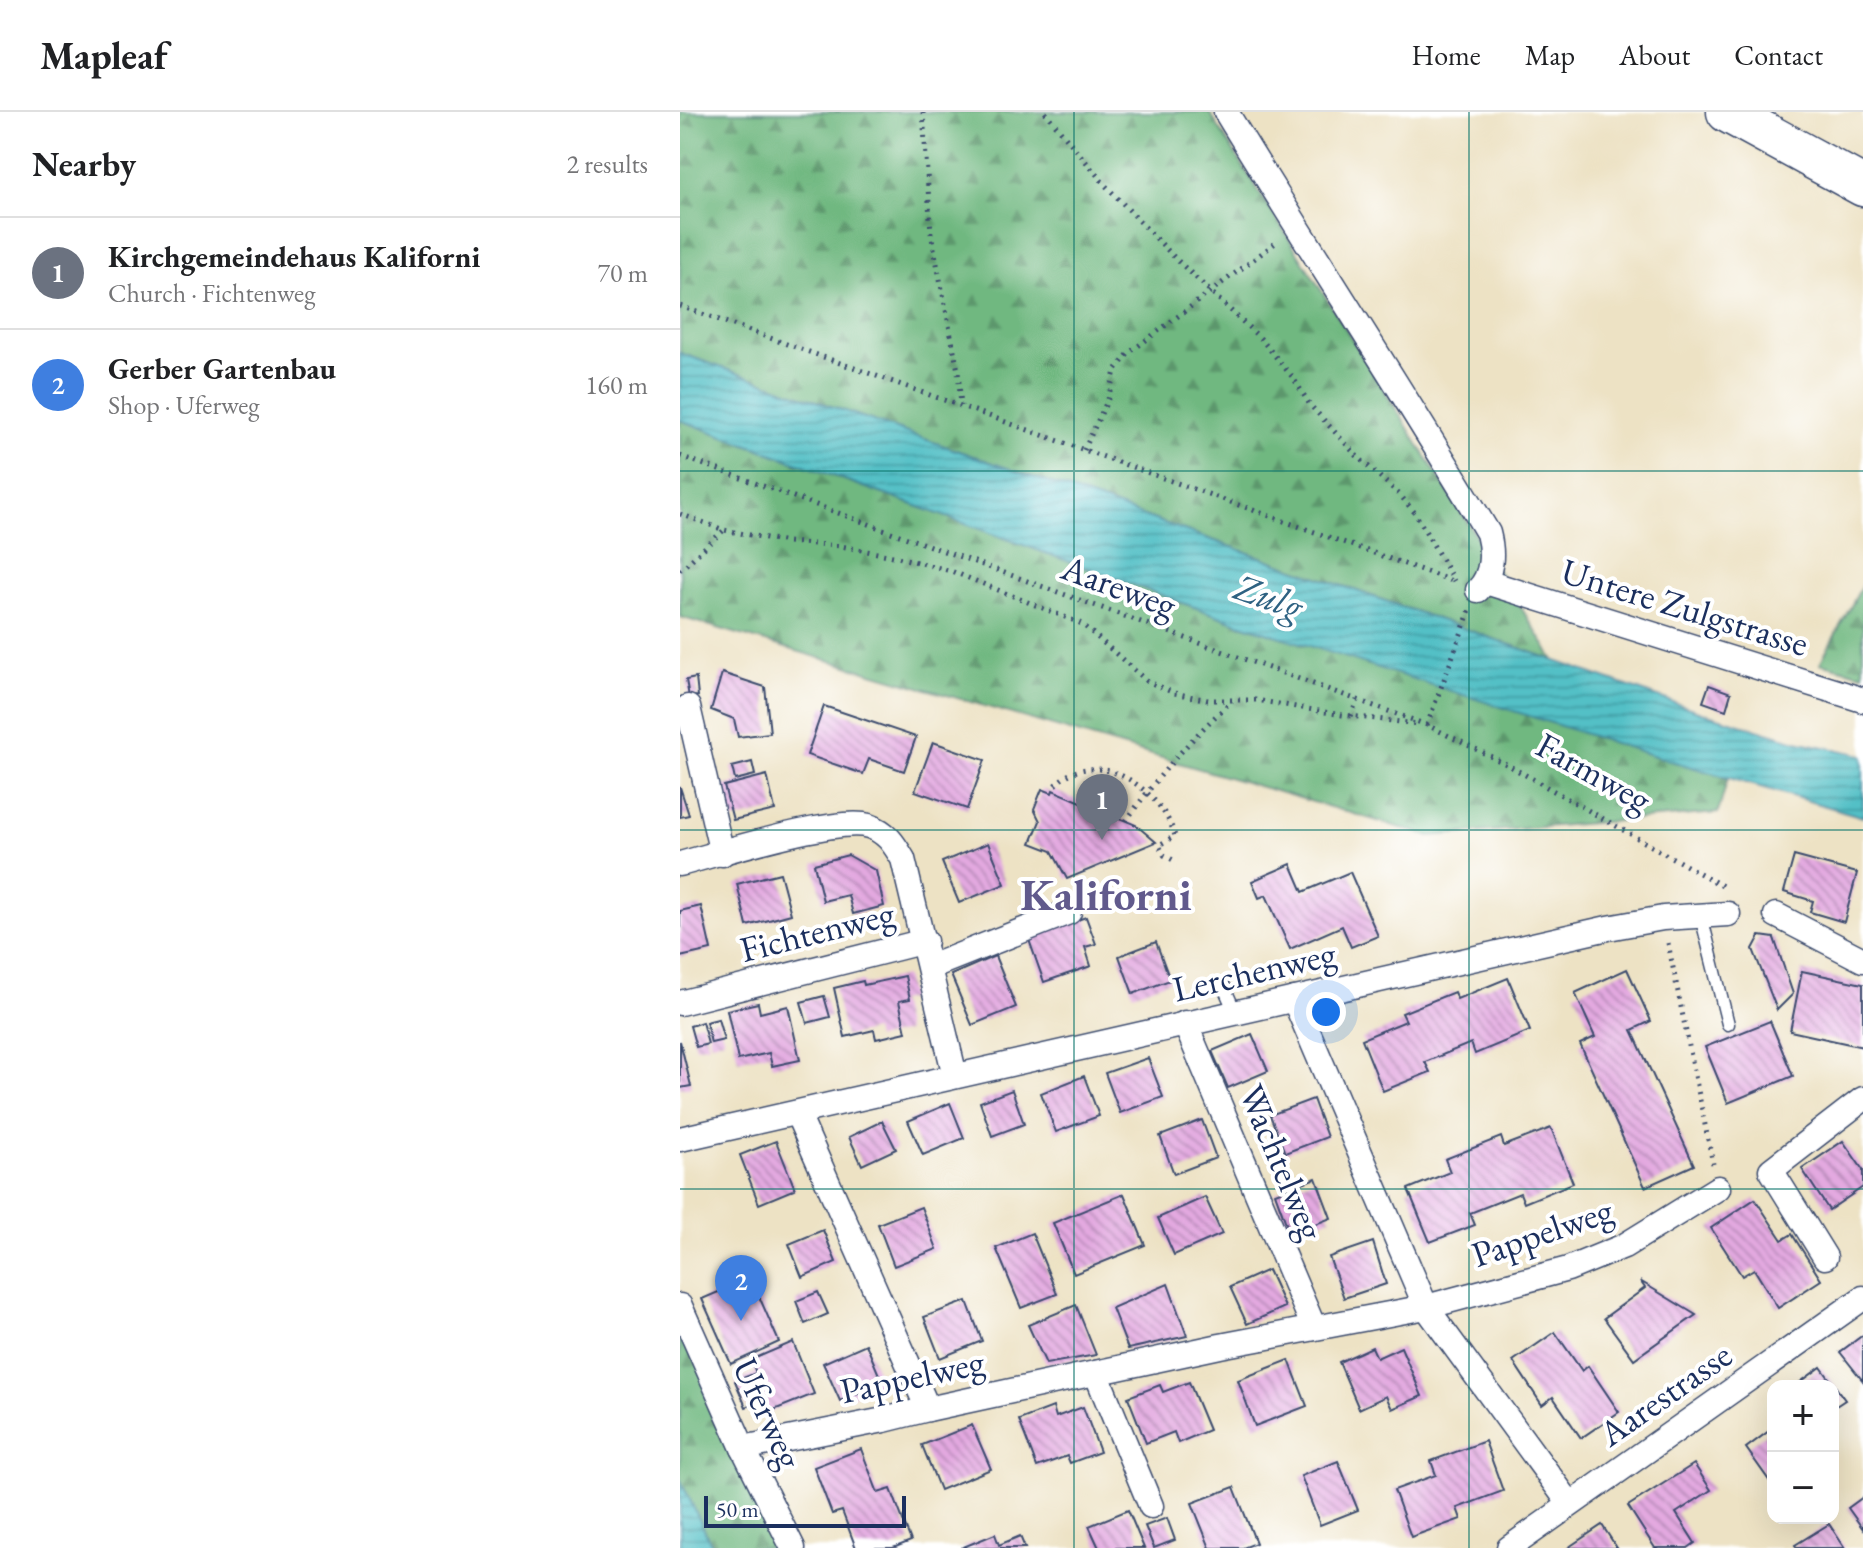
<!DOCTYPE html>
<meta charset="utf-8">
<style>
body{margin:0;font-family:"EB Garamond",serif;background:#f6f6f6;color:#202124}
.controls{position:absolute;right:24px;bottom:24px;display:grid;overflow:hidden;border-radius:16px;box-shadow:0 8px 32px #0002}
.controls button{width:72px;height:72px;display:grid;place-items:center;padding:0;border:0;border-bottom:2px solid #e0e0e0;background:#fff;color:#202124;font:40px sans-serif}
.scale{position:absolute;left:24px;bottom:20px;width:202px;box-sizing:border-box;padding-left:8px;border:4px solid #1b2f5e;border-top:0;font-size:22px;line-height:28px;white-space:nowrap;color:#1b2f5e;-webkit-text-stroke:6px #fff;paint-order:stroke}
.you{position:absolute;left:646px;top:900px;width:28px;height:28px;margin:-20px;border:6px solid #fff;border-radius:50%;background:#1a73e8;box-shadow:0 0 0 12px #1a73e833}
.badge{display:grid;place-items:center;width:52px;height:52px;border-radius:50%;background:#d93025;color:#fff;font-size:26px;font-weight:700}
.pin{position:absolute;translate:-50% -66px;filter:drop-shadow(0 2px 4px #0008)}
.pin::after{content:'';position:absolute;top:42px;width:28px;height:24px;background:inherit;clip-path:polygon(0 0,100% 0,50% 100%)}
.list{margin:0;padding:0;list-style:none}
h2{display:flex;justify-content:space-between;align-items:center;height:104px;margin:0;padding:0 32px;font-size:34px}
h2 small{font-size:26px;font-weight:400;color:#757577}
.list li{display:grid;grid-template-columns:52px 1fr auto;gap:24px;align-items:center;box-sizing:border-box;height:112px;padding:0 32px;border-top:2px solid #e0e0e0}
.list b{display:block;font-size:30px;white-space:nowrap}
.list p{margin:0;font-size:26px;white-space:nowrap;color:#757577}
.list em{font-size:26px;font-style:normal;color:#757577}
.map{position:relative;flex:none;width:1183px;height:1436px;overflow:hidden}
header{display:flex;align-items:center;gap:48px;box-sizing:border-box;height:112px;padding:0 40px;background:#fff;border-bottom:2px solid #e0e0e0}
header strong{font-size:38px}
nav{display:flex;gap:44px;margin-inline-start:auto;font-size:28px}
main{display:flex}
aside{flex:1;background:#fff}
.map>svg:first-child{display:block}
.forest{fill:url(#forest-firs);stroke:#46746f;stroke-width:2}
.water{fill:url(#water-rules);stroke:#367892;stroke-width:2}
.building{fill:url(#building-back-hatch)}
.lines{fill:none;stroke-linecap:round;stroke-linejoin:round}
.service-casing{stroke:#3a4a6d;stroke-width:15}
.minor-casing{stroke:#3a4a6d;stroke-width:27}
.trunk-casing{stroke:#3a4a6d;stroke-width:43}
.path{stroke:#3a4a6d;stroke-width:5;stroke-dasharray:2 6;stroke-linecap:butt}
.service{stroke:#fff;stroke-width:12}
.minor{stroke:#fff;stroke-width:24}
.trunk{stroke:#fff;stroke-width:40}
.grid{fill:none;stroke:#0f766e;stroke-width:2;stroke-opacity:0.55}
.labels{text-anchor:middle;dominant-baseline:central;stroke-width:8;stroke-linejoin:round;paint-order:stroke}
.street-label{font-size:36px;fill:#1b2f5e;stroke:#fff}
.water-label{font-size:38px;font-style:italic;fill:#2e6282;stroke:#fff}
.district-label{font-size:44px;font-weight:bold;fill:#615a8c;stroke:#fff}
</style>
<header>
<strong>Mapleaf</strong>
<nav><a>Home</a><a>Map</a><a>About</a><a>Contact</a></nav>
</header>
<main>
<aside>
<h2>Nearby<small>2 results</small></h2>
<ul class="list">
<li><span class="badge" style="background:#6b7280">1</span><div><b>Kirchgemeindehaus Kaliforni</b><p>Church · Fichtenweg</p></div><em>70 m</em></li>
<li><span class="badge" style="background:#3f7fe0">2</span><div><b>Gerber Gartenbau</b><p>Shop · Uferweg</p></div><em>160 m</em></li>
</ul>
</aside>
<div class="map">
<svg width="1183" height="1436" viewBox="0 0 1183 1436">
<defs>
<pattern id="forest-firs" width="22" height="20" patternUnits="userSpaceOnUse" patternTransform="scale(2)"><rect width="22" height="20" fill="#70b880"/><path d="M5 1l3.5 6h-7zM16 11l3.5 6h-7z" fill="#5b966c"/></pattern>
<pattern id="water-rules" width="6" height="5" patternUnits="userSpaceOnUse" patternTransform="scale(2)"><rect width="6" height="5" fill="#52c0c6"/><path d="M0 2.5h6" fill="none" stroke="#439ca4"/></pattern>
<pattern id="building-back-hatch" width="6" height="6" patternUnits="userSpaceOnUse" patternTransform="scale(2)"><rect width="6" height="6" fill="#e3a9e0"/><path d="M-1 5l2 2M0 0l6 6M5-1l2 2" fill="none" stroke="#b78ab9"/></pattern>
</defs>
<rect width="100%" height="100%" fill="#fff"/>
<filter id="ink" filterUnits="userSpaceOnUse"><feTurbulence type="fractalNoise" baseFrequency=".0125" numOctaves="2"/><feDisplacementMap in="SourceGraphic" scale="16" xChannelSelector="R" yChannelSelector="G"/><feConvolveMatrix kernelMatrix="1 2 1 2 8 2 1 2 1" color-interpolation-filters="sRGB"/></filter>
<filter id="wash" filterUnits="userSpaceOnUse"><feTurbulence type="fractalNoise" baseFrequency=".006" numOctaves="4" result="noise"/><feDisplacementMap in="SourceGraphic" scale="32" xChannelSelector="R" yChannelSelector="G"/><feGaussianBlur stdDeviation="1.8" result="paint"/><feColorMatrix in="noise" values="0 0 0 0 0 0 0 0 0 0 0 0 0 0 0 0 0 1.4 0 .05"/><feComposite in="paint" operator="in"/></filter>
<g filter="url(#wash)">
<rect width="100%" height="100%" fill="#ede2c4"/>
<g class="forest">
<polygon points="0,0 529,0 874,548 0,241"/>
<polygon points="0,308 558,511 1048,666 1038,701 749,724 0,505"/>
<polygon points="1183,472 1183,562 1140,551"/>
<polygon points="0,1209 101,1436 33,1436 0,1367"/>
</g>
<g class="water">
<polygon points="0,241 1021,600 1116,629 1183,643 1183,705 984,647 558,511 0,308"/>
<polygon points="0,1367 33,1436 0,1436"/>
</g>
<g id="blocks">
<g class="building">
<polygon points="42,561 85,575 90,621 58,625 54,607 31,598"/>
<polygon points="16,566 18,584 9,585 6,568"/>
<polygon points="1029,573 1051,581 1046,598 1023,590"/>
<polygon points="144,594 236,625 224,659 189,647 183,662 127,643"/>
<polygon points="253,630 305,648 287,697 235,679"/>
<polygon points="72,650 75,663 55,668 52,655"/>
<polygon points="87,663 95,698 53,708 44,674"/>
<polygon points="0,675 9,703 0,705"/>
<polygon points="362,677 372,681 373,678 456,713 476,730 387,767 372,739 351,731 360,709 354,697"/>
<polygon points="308,731 325,772 279,791 262,750"/>
<polygon points="168,743 196,759 204,794 173,802 168,783 143,789 134,752"/>
<polygon points="1114,744 1177,761 1164,810 1130,800 1133,789 1104,780"/>
<polygon points="611,752 623,780 670,760 698,824 671,835 662,814 610,837 586,783 579,786 572,769"/>
<polygon points="100,761 111,802 67,814 57,772"/>
<polygon points="21,794 31,838 0,845 0,799"/>
<polygon points="406,805 416,832 405,835 411,854 364,870 348,825"/>
<polygon points="1080,824 1094,826 1113,882 1097,898 1073,837"/>
<polygon points="476,830 490,868 453,882 439,844"/>
<polygon points="315,844 336,895 292,913 271,863"/>
<polygon points="947,857 971,909 952,918 1014,1053 965,1075 900,932 915,925 895,881"/>
<polygon points="1122,859 1183,872 1183,935 1110,919"/>
<polygon points="225,864 230,887 219,889 226,920 196,927 194,918 165,925 154,876 183,869 184,873"/>
<polygon points="828,866 850,919 795,942 791,931 745,950 750,960 703,979 682,927 726,909 722,901 774,880 777,887"/>
<polygon points="144,884 150,905 127,911 121,890"/>
<polygon points="78,891 80,901 108,894 120,948 92,954 89,941 58,948 47,898"/>
<polygon points="38,907 44,928 31,931 26,910"/>
<polygon points="1090,909 1113,964 1048,991 1025,935"/>
<polygon points="22,910 28,932 16,935 10,914"/>
<polygon points="572,922 588,959 548,976 532,939"/>
<polygon points="0,929 11,974 0,976"/>
<polygon points="468,946 483,985 440,1001 425,961"/>
<polygon points="404,964 419,1004 376,1020 361,981"/>
<polygon points="332,978 344,1012 312,1024 300,990"/>
<polygon points="633,987 647,1025 605,1041 590,1003"/>
<polygon points="270,991 284,1026 243,1043 228,1009"/>
<polygon points="522,1008 536,1046 494,1062 480,1024"/>
<polygon points="202,1009 216,1037 182,1053 169,1025"/>
<polygon points="871,1016 893,1071 844,1091 840,1081 790,1101 795,1113 750,1130 728,1077 770,1060 765,1047 821,1025 824,1034"/>
<polygon points="96,1029 115,1077 79,1092 60,1043"/>
<polygon points="1163,1029 1183,1058 1183,1075 1149,1098 1122,1057"/>
<polygon points="636,1066 651,1106 610,1122 595,1081"/>
<polygon points="444,1082 465,1133 394,1162 373,1111"/>
<polygon points="525,1085 542,1122 494,1143 478,1106"/>
<polygon points="1075,1087 1102,1128 1112,1122 1141,1168 1098,1196 1074,1157 1062,1164 1031,1116"/>
<polygon points="241,1095 257,1137 214,1154 198,1112"/>
<polygon points="143,1118 156,1150 122,1165 109,1132"/>
<polygon points="352,1121 377,1182 341,1196 316,1136"/>
<polygon points="693,1130 706,1172 664,1186 649,1145"/>
<polygon points="588,1158 605,1195 567,1212 550,1175"/>
<polygon points="71,1166 99,1230 51,1252 22,1187"/>
<polygon points="960,1169 1016,1203 954,1247 924,1206 965,1176"/>
<polygon points="488,1172 507,1224 448,1237 432,1196"/>
<polygon points="138,1180 148,1202 125,1212 116,1189"/>
<polygon points="287,1189 302,1229 260,1246 244,1205"/>
<polygon points="396,1193 416,1243 366,1252 348,1213"/>
<polygon points="875,1220 902,1259 908,1254 939,1300 901,1326 873,1285 862,1293 833,1249"/>
<polygon points="1183,1223 1183,1269 1160,1240"/>
<polygon points="113,1230 134,1282 89,1300 84,1288 66,1295 55,1269 76,1261 71,1248"/>
<polygon points="186,1232 202,1270 160,1289 143,1251"/>
<polygon points="692,1235 697,1246 721,1235 742,1284 712,1297 706,1284 679,1297 659,1250"/>
<polygon points="609,1248 627,1294 575,1314 558,1268"/>
<polygon points="1141,1255 1165,1288 1153,1296 1153,1274 1115,1274"/>
<polygon points="509,1270 529,1318 498,1331 494,1320 466,1331 448,1285 480,1273 483,1280"/>
<polygon points="373,1295 376,1305 403,1295 420,1340 390,1351 387,1344 357,1355 339,1308"/>
<polygon points="292,1313 311,1357 260,1378 242,1333"/>
<polygon points="1093,1316 1093,1374 1066,1336"/>
<polygon points="805,1329 823,1379 777,1396 781,1407 731,1425 714,1378 756,1363 751,1349"/>
<polygon points="181,1337 198,1381 211,1377 231,1429 213,1436 176,1436 162,1399 152,1402 134,1355"/>
<polygon points="658,1349 678,1398 640,1413 621,1364"/>
<polygon points="1014,1352 1031,1378 996,1401 1015,1431 1008,1436 975,1436 948,1394"/>
<polygon points="554,1375 576,1431 563,1436 530,1436 512,1391"/>
<polygon points="1183,1385 1183,1417 1168,1396"/>
<polygon points="448,1398 464,1436 419,1436 409,1414"/>
<polygon points="487,1406 495,1428 474,1436 465,1414"/>
<polygon points="1149,1412 1165,1436 1117,1436 1115,1433"/>
<polygon points="922,1413 937,1436 888,1436 892,1433"/>
<polygon points="315,1422 319,1433 340,1424 345,1436 281,1436"/>
</g>
</g>
</g>
<g filter="url(#ink)">
<use href="#blocks" fill-opacity="0" stroke="#3a4a6d" stroke-width="2"/>
<g class="lines">
<defs>
<g id="service">
<polyline points="1021,804 1048,912"/>
<polyline points="544,875 555,900"/>
</g>
<g id="minor">
<path d="M546,0C632,141 723,279 808,421C813,440 813,463 798,478"/>
<polyline points="806,470 1183,588"/>
<polyline points="8,595 42,742"/>
<path d="M0,752C38,742 157,704 189,714C207,720 214,732 223,747L275,964"/>
<polyline points="1096,803 1183,848"/>
<polyline points="250,855 389,800"/>
<polyline points="614,887 746,1195 890,1392"/>
<polyline points="0,891 245,829"/>
<polyline points="505,911 634,1216"/>
<polyline points="117,1001 248,1297"/>
<polyline points="0,1027 928,816 983,806 1048,802"/>
<polyline points="1145,1145 1091,1058 1183,987"/>
<polyline points="0,1194 63,1336 113,1436"/>
<polyline points="416,1261 471,1394"/>
<polyline points="63,1336 204,1308 248,1297 540,1234 746,1195 888,1157 944,1134 1038,1076"/>
<polyline points="829,1436 1183,1186"/>
</g>
<polyline id="trunk" points="1047,0 1183,74"/>
</defs>
<use href="#service" class="service-casing"/>
<use href="#minor" class="minor-casing"/>
<use href="#trunk" class="trunk-casing"/>
<g class="path">
<polyline points="243,0 251,121 278,259 281,294"/>
<polyline points="365,0 426,74 496,147 581,227 614,267 630,293 678,345 720,383 735,401 774,469"/>
<polyline points="0,194 775,470"/>
<polyline points="404,338 428,287 435,259 449,241 598,129"/>
<polyline points="0,344 747,613 826,652 1046,776"/>
<polyline points="0,402 44,418 107,430 161,434 218,445 271,459 402,512 467,569 494,581 528,588 576,588 662,603 738,612"/>
<polyline points="0,458 44,418"/>
<polyline points="671,604 677,588"/>
<polyline points="747,613 790,498"/>
<path d="M375,673C416,631 482,678 495,724L479,733L484,743L495,749"/>
<path d="M446,709C478,664 511,626 552,589"/>
<polyline points="988,831 1033,1052"/>
</g>
<use href="#service" class="service"/>
<use href="#minor" class="minor"/>
<use href="#trunk" class="trunk"/>
</g>
</g>
<path class="grid" d="M394,0V1436M789,0V1436M0,359H1183M0,718H1183M0,1077H1183"/>
<g class="labels">
<g class="street-label">
<text transform="translate(439 474) rotate(20)">Aareweg</text>
<text transform="translate(1005 495) rotate(17)">Untere Zulgstrasse</text>
<text transform="translate(914 660) rotate(29)">Farmweg</text>
<text transform="translate(137 819) rotate(-14)">Fichtenweg</text>
<text transform="translate(574 859) rotate(-13)">Lerchenweg</text>
<text transform="translate(602 1050) rotate(67)">Wachtelweg</text>
<text transform="translate(862 1120) rotate(-19)">Pappelweg</text>
<text transform="translate(232 1264) rotate(-12)">Pappelweg</text>
<text transform="translate(985 1282) rotate(-35)">Aarestrasse</text>
<text transform="translate(88 1301) rotate(65)">Uferweg</text>
</g>
<g class="water-label">
<text transform="translate(589 484) rotate(19)">Zulg</text>
</g>
<g class="district-label">
<text x="426" y="782">Kaliforni</text>
</g>
</g>
</svg>
<div class="controls">
<button>+</button>
<button>−</button>
</div>
<div class="scale">50 m</div>
<div class="you"></div>
<div class="pin badge" style="left:422px;top:728px;background:#6b7280">1</div>
<div class="pin badge" style="left:61px;top:1209px;background:#3f7fe0">2</div>
</div>
</main>
